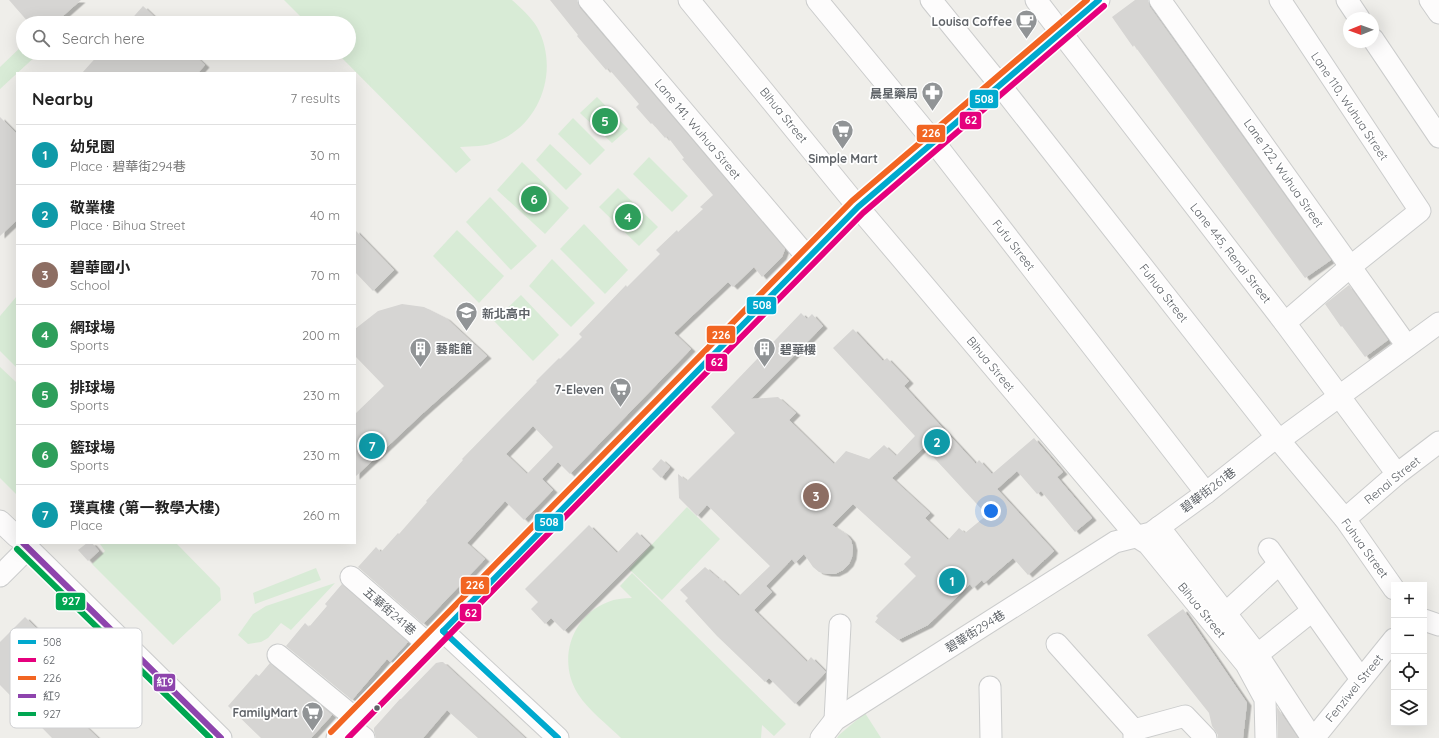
<!DOCTYPE html>
<meta charset="utf-8">
<style>
body{margin:0;font-family:Quicksand,"Noto Sans TC",sans-serif;background:#f2f2f2;color:#222}
.controls{position:absolute;right:12px;bottom:12px;display:grid;overflow:hidden;border-radius:0px;box-shadow:0 4px 16px #0002}
.controls button{width:36px;height:36px;display:grid;place-items:center;padding:0;border:0;border-bottom:1px solid #e0e0e0;background:#fff;color:#222;font:20px sans-serif}
.compass{position:absolute;left:1343px;top:12px;width:36px;height:36px;border-radius:50%;background:#fff;box-shadow:0 4px 16px #0002;rotate:269deg}
.you{position:absolute;left:991px;top:511px;width:14px;height:14px;margin:-10px;border:3px solid #fff;border-radius:50%;background:#1a73e8;box-shadow:0 0 0 6px #1a73e833}
.badge{display:grid;place-items:center;width:26px;height:26px;border-radius:50%;background:#919496;color:#fff;font-size:13px;font-weight:700}
.pin{position:absolute;translate:-50% -50%;border:2px solid #fff;box-shadow:0 1px 4px #0006}
.list{margin:0;padding:0;list-style:none}
h2{display:flex;justify-content:space-between;align-items:center;height:52px;margin:0;padding:0 16px;font-size:17px}
h2 small{font-size:13px;font-weight:400;color:#767676}
.list li{display:grid;grid-template-columns:26px 1fr auto;gap:12px;align-items:center;box-sizing:border-box;height:60px;padding:0 16px;border-top:1px solid #e0e0e0}
.list b{display:block;font-size:15px;white-space:nowrap}
.list p{margin:0;font-size:13px;white-space:nowrap;color:#767676}
.list em{font-size:13px;font-style:normal;color:#767676}
.icon{flex:none;width:22px;height:22px;fill:none;stroke:currentColor;stroke-width:2;stroke-linecap:round;stroke-linejoin:round}
.map{position:relative;flex:none;width:1439px;height:738px;overflow:hidden}
.search{position:absolute;background:#fff;box-shadow:0 4px 16px #0002;left:16px;top:16px;width:340px;height:44px;display:flex;align-items:center;gap:10px;box-sizing:border-box;padding:0 14px;border-radius:22px;color:#767676;font-size:15px}
.panel{position:absolute;background:#fff;box-shadow:0 4px 16px #0002;left:16px;top:72px;width:340px;height:472px;border-radius:0px}
.map>svg:first-child{display:block}
.green{fill:#d8ebd6}
.building{fill:#d6d5d3;fill-rule:evenodd;filter:url(#shadow)}
.lines{fill:none;stroke-linecap:round;stroke-linejoin:round}
.minor-casing{stroke:#cbcccc;stroke-width:23}
.minor{stroke:#fdfcfc;stroke-width:21}
.bus-1-casing{stroke:#fff;stroke-width:9}
.bus-2-casing{stroke:#fff;stroke-width:9}
.bus-3-casing{stroke:#fff;stroke-width:9}
.bus-4-casing{stroke:#fff;stroke-width:9}
.bus-5-casing{stroke:#fff;stroke-width:9}
.bus-1{stroke:#00a9ce;stroke-width:6}
.bus-2{stroke:#e5007d;stroke-width:6}
.bus-3{stroke:#f26522;stroke-width:6}
.bus-4{stroke:#8e44ad;stroke-width:6}
.bus-5{stroke:#00a651;stroke-width:6}
.bus-dot{fill:#5f6368;stroke:#fff;stroke-width:1.5}
.labels{text-anchor:middle;dominant-baseline:central;stroke-width:3.5;stroke-linejoin:round;paint-order:stroke}
.poi-label{font-size:12px;font-weight:bold;fill:#5f6368;stroke:#fff;text-anchor:end}
.street-label{font-size:12px;fill:#5f6368;stroke:#fff}
.key{fill:#fff;stroke:#cfd0d2;stroke-width:1}
.key-label{font-size:11px;fill:#5f6368}
.line-badge{stroke:#fff;stroke-width:1.5}
.badge-label{font-size:11px;text-anchor:middle;font-weight:bold;fill:#fff}
</style>
<div class="map">
<svg width="1439" height="738" viewBox="0 0 1439 738">
<defs>
<filter id="shadow"><feDropShadow dx="4.5" dy="2.5" stdDeviation="0" flood-color="#0004"/></filter>
</defs>
<rect width="100%" height="100%" fill="#efeeea"/>
<g class="green">
<path d="M284,0H512C521,8 531,17 537,27C560,69 541,125 496,142C485,147 472,146 460,147L471,160L456,173L337,53H349V23H307Z"/>
<polygon points="23,45 23,53 39,53 0,89 0,67"/>
<polygon points="597,97 628,129 612,143 580,113"/>
<polygon points="573,118 605,150 590,165 558,134"/>
<polygon points="550,144 582,174 566,190 536,160"/>
<polygon points="649,157 688,196 672,212 633,174"/>
<polygon points="522,162 569,208 545,234 497,190"/>
<polygon points="618,188 658,227 639,246 599,207"/>
<polygon points="490,197 537,246 511,270 466,222"/>
<polygon points="584,224 628,270 605,294 560,249"/>
<polygon points="457,230 504,276 479,303 433,256"/>
<polygon points="552,259 595,303 571,327 529,286"/>
<polygon points="521,295 559,335 533,361 494,321"/>
<polygon points="17,296 17,368 0,351 0,316"/>
<polygon points="0,367 17,383 17,495 0,478"/>
<polygon points="687,507 720,539 662,600 629,569"/>
<polygon points="101,543 176,543 220,588 221,600 173,645 92,564 105,551 100,544"/>
<polygon points="316,568 321,580 255,604 253,593"/>
<path d="M632,573L786,724L774,736L762,725L761,738H621C608,725 588,710 578,694C557,661 571,616 608,602C615,599 623,598 632,598L620,586Z"/>
<polygon points="335,583 291,630 281,623 268,638 261,642 248,644 238,635 253,614 266,606"/>
<polygon points="865,713 881,738 837,738 839,735"/>
</g>
<g class="building">
<polygon points="9,0 81,0 55,23 29,23"/>
<path d="M550,0H577L580,8L785,249L782,257L762,277L754,267L733,287L728,282L674,333L691,349L570,474L558,462L542,479L553,490L524,520L505,501L467,543L485,559L423,624L358,567L376,547L381,552L398,533L399,534L427,502L426,501L463,460L462,459L537,382L536,381L559,358L560,359L582,337L579,334L626,285L627,287L660,254L656,250L677,230L678,232L703,209L700,207L713,195L682,159L684,158L667,136L665,138L652,123L651,124L636,107L639,104L608,68L606,70L577,36L578,35ZM533,426L553,447L527,474L506,454Z"/>
<polygon points="1135,0 1148,0 1150,7 1331,260 1305,278 1134,45 1133,47 1112,17"/>
<polygon points="143,6 161,23 128,23"/>
<polygon points="100,53 192,53 205,65 198,73 82,73"/>
<polygon points="0,117 17,134 17,220 0,236"/>
<polygon points="355,230 394,270 373,291 355,272"/>
<polygon points="1349,285 1388,340 1365,357 1342,326 1341,327 1325,304"/>
<polygon points="402,304 424,307 446,318 487,356 422,414 355,477 355,414 384,386 355,356 355,329 378,311"/>
<path d="M801,313L807,319L812,314L823,326L751,399L778,397L796,413L789,420L834,464L846,451L869,459L884,445L896,456L915,436L833,348L853,329L883,361L887,358L909,381L904,386L976,464L979,460L992,474L1034,438L1063,472L1057,477L1092,518L1075,532L1041,491L1037,494L1017,471L997,489L1054,551L1028,575L1013,558L984,583L982,580L973,588L970,584L928,625L898,640L875,622L878,618L876,616L916,576L904,564L911,557L853,504L832,525L846,534L851,540L853,548L852,557L849,564L843,570L835,574H827L819,572L813,567L804,554L795,563L792,559L766,586L772,592L754,610L807,662L811,657L826,672L795,704L769,678L765,682L717,636L685,601L688,598L680,590L705,567L719,579L720,578L739,596L770,566L707,505L697,516L679,498L678,474L687,481L735,433L711,407ZM924,447L987,515L965,533L959,528L948,540L925,518L930,513L892,478Z"/>
<polygon points="661,459 670,467 661,478 652,469"/>
<polygon points="589,525 617,553 637,532 650,545 564,631 551,618 545,624 531,609 538,602 525,589"/>
<polygon points="87,543 92,543 99,551 88,561 78,550"/>
<polygon points="342,584 408,642 390,662 387,659 352,700 286,646 305,623 309,627 327,606 325,604"/>
<polygon points="1183,609 1247,703 1243,738 1218,738 1218,735 1212,726 1209,713 1147,635"/>
<polygon points="25,617 49,641 29,661 84,717 80,721 98,738 52,738 0,685 0,642"/>
<polygon points="441,662 443,662 525,738 478,738 447,710 423,738 376,738 374,731 374,728 400,699 401,699 436,663"/>
<polygon points="270,663 332,715 311,738 261,738 228,706 256,674 259,676"/>
<polygon points="1277,707 1298,738 1278,738"/>
</g>
<g class="lines">
<defs>
<g id="minor">
<polyline points="589,0 808,258"/>
<polyline points="689,0 858,207 1137,537 1148,544 1246,664 1265,699 1266,738"/>
<polyline points="817,0 934,142 1206,493"/>
<polyline points="931,0 1000,85 1278,439 1345,519 1394,589"/>
<polyline points="1036,0 1285,323 1397,474"/>
<polyline points="1160,0 1407,346"/>
<polyline points="1280,0 1420,211 1350,267 1285,323"/>
<polyline points="1347,0 1359,18"/>
<polyline points="1430,0 1439,13"/>
<polyline points="1373,39 1439,137"/>
<polyline points="1345,519 1397,474 1439,442"/>
<polyline points="0,521 17,537"/>
<polyline points="1159,527 1257,654 1312,738"/>
<polyline points="23,543 221,738"/>
<polyline points="1269,549 1361,679"/>
<polyline points="0,576 28,548"/>
<polyline points="351,577 429,645"/>
<polyline points="1424,620 1439,625"/>
<polyline points="1215,623 1279,564"/>
<polyline points="443,631 558,738"/>
<polyline points="1057,644 1134,730"/>
<polyline points="278,655 356,719"/>
<polyline points="1248,662 1312,611"/>
<polyline points="990,687 991,738"/>
<polyline points="835,720 840,625"/>
<polyline points="349,726 364,738"/>
<polyline points="337,738 858,207 1099,0"/>
<polyline points="821,738 835,720 1115,542 1151,533 1206,493 1269,443 1285,436 1439,323"/>
<polyline points="1134,738 1134,730 1185,716 1206,738"/>
<polyline points="1314,738 1394,639"/>
</g>
</defs>
<use href="#minor" class="minor-casing"/>
<use href="#minor" class="minor"/>
<defs>
<g id="bus-1">
<polyline points="443,631 858,207 1099,0"/>
<polyline points="443,631 558,738"/>
</g>
<polyline id="bus-2" points="348,738 863,213 1104,6"/>
<polyline id="bus-3" points="331,732 852,201 1087,0"/>
<polyline id="bus-4" points="23,543 221,738"/>
<polyline id="bus-5" points="17,549 210,738"/>
</defs>
<use href="#bus-1" class="bus-1-casing"/>
<use href="#bus-2" class="bus-2-casing"/>
<use href="#bus-3" class="bus-3-casing"/>
<use href="#bus-4" class="bus-4-casing"/>
<use href="#bus-5" class="bus-5-casing"/>
<use href="#bus-1" class="bus-1"/>
<use href="#bus-2" class="bus-2"/>
<use href="#bus-3" class="bus-3"/>
<use href="#bus-4" class="bus-4"/>
<use href="#bus-5" class="bus-5"/>
</g>
<defs>
<symbol id="cafe-pin" viewBox="-11 -11 22 30"><path d="M0 17L-7.5 6A9.5 9.5 0 1 1 7.5 6Z" fill="#919496" stroke="#fff"/><path d="M-5.5-4.5H6V0H3Q3 3.5 0 3.5H-2.5Q-5.5 3.5-5.5 0ZM3-3.2v2h1.7v-2ZM-6 4.5H4V6H-6Z" fill="#fff"/></symbol>
<symbol id="pharmacy-pin" viewBox="-11 -11 22 30"><path d="M0 17L-7.5 6A9.5 9.5 0 1 1 7.5 6Z" fill="#919496" stroke="#fff"/><path d="M-2-6h4v4h4v4h-4v4h-4v-4h-4v-4h4Z" fill="#fff"/></symbol>
<symbol id="supermarket-pin" viewBox="-11 -11 22 30"><path d="M0 17L-7.5 6A9.5 9.5 0 1 1 7.5 6Z" fill="#919496" stroke="#fff"/><path d="M-6-5.5h2.5l.6 2H6L4.5 2H-2.5L-4.4-4H-6ZM-1.5 3.2a1.3 1.3 0 1 0 .1 0ZM3 3.2a1.3 1.3 0 1 0 .1 0Z" fill="#fff"/></symbol>
<symbol id="school-pin" viewBox="-11 -11 22 30"><path d="M0 17L-7.5 6A9.5 9.5 0 1 1 7.5 6Z" fill="#919496" stroke="#fff"/><path d="M0-5L7-2L0 1L-7-2ZM-4 1L0 2.5L4 1V4Q0 6-4 4Z" fill="#fff"/></symbol>
<symbol id="building-pin" viewBox="-11 -11 22 30"><path d="M0 17L-7.5 6A9.5 9.5 0 1 1 7.5 6Z" fill="#919496" stroke="#fff"/><path d="M-4-6H4V6H1V3H-1V6H-4ZM-2.5-4.3h1.7v1.8h-1.7ZM.8-4.3h1.7v1.8H.8ZM-2.5-1h1.7V.8h-1.7ZM.8-1h1.7V.8H.8Z" fill="#fff"/></symbol>
</defs>
<g fill-rule="evenodd">
<use href="#cafe-pin" x="1014" y="8" width="25" height="34"/>
<use href="#pharmacy-pin" x="920" y="80" width="25" height="34"/>
<use href="#supermarket-pin" x="830" y="118" width="25" height="34"/>
<use href="#school-pin" x="454" y="300" width="25" height="34"/>
<use href="#building-pin" x="408" y="336" width="25" height="34"/>
<use href="#building-pin" x="752" y="336" width="25" height="34"/>
<use href="#supermarket-pin" x="608" y="376" width="25" height="34"/>
<use href="#supermarket-pin" x="300" y="700" width="25" height="34"/>
</g>
<circle class="bus-dot" cx="377" cy="708" r="3.5"/>
<g class="labels">
<g class="poi-label">
<text x="1012" y="21">Louisa Coffee</text>
<text x="918" y="93">晨星藥局</text>
<text x="843" y="158" text-anchor="middle">Simple Mart</text>
<text x="482" y="313" text-anchor="start">新北高中</text>
<text x="436" y="348" text-anchor="start">藝能館</text>
<text x="780" y="349" text-anchor="start">碧華樓</text>
<text x="604" y="389">7-Eleven</text>
<text x="298" y="712">FamilyMart</text>
</g>
<g class="street-label">
<text transform="translate(1350 106) rotate(56)">Lane 110, Wuhua Street</text>
<text transform="translate(784 115) rotate(51)">Bihua Street</text>
<text transform="translate(698 129) rotate(50)">Lane 141, Wuhua Street</text>
<text transform="translate(1284 173) rotate(55)">Lane 122, Wuhua Street</text>
<text transform="translate(1014 245) rotate(52)">Fufu Street</text>
<text transform="translate(1231 253) rotate(52)">Lane 445, Renai Street</text>
<text transform="translate(1164 293) rotate(52)">Fuhua Street</text>
<text transform="translate(991 364) rotate(50)">Bihua Street</text>
<text transform="translate(1392 480) rotate(-39)">Renai Street</text>
<text transform="translate(1208 490) rotate(-37)">碧華街261巷</text>
<text transform="translate(1365 548) rotate(54)">Fuhua Street</text>
<text transform="translate(1202 610) rotate(51)">Bihua Street</text>
<text transform="translate(390 611) rotate(41)">五華街241巷</text>
<text transform="translate(975 631) rotate(-32)">碧華街294巷</text>
<text transform="translate(1354 688) rotate(-51)">Fenziwei Street</text>
</g>
</g>
<rect x="10" y="628" width="132" height="100" rx="6" class="key"/>
<rect x="18" y="640" width="18" height="4" fill="#00a9ce"/>
<rect x="18" y="658" width="18" height="4" fill="#e5007d"/>
<rect x="18" y="676" width="18" height="4" fill="#f26522"/>
<rect x="18" y="694" width="18" height="4" fill="#8e44ad"/>
<rect x="18" y="712" width="18" height="4" fill="#00a651"/>
<g class="key-label">
<text x="43" y="646">508</text>
<text x="43" y="664">62</text>
<text x="43" y="682">226</text>
<text x="43" y="700">紅9</text>
<text x="43" y="718">927</text>
</g>
<g class="line-badge">
<rect x="969" y="89" width="30" height="20" rx="4" fill="#00a9ce"/>
<rect x="959" y="111" width="23" height="19" rx="4" fill="#e5007d"/>
<rect x="916" y="124" width="30" height="19" rx="4" fill="#f26522"/>
<rect x="746" y="296" width="31" height="19" rx="4" fill="#00a9ce"/>
<rect x="706" y="325" width="30" height="19" rx="4" fill="#f26522"/>
<rect x="705" y="353" width="23" height="19" rx="4" fill="#e5007d"/>
<rect x="534" y="513" width="30" height="19" rx="4" fill="#00a9ce"/>
<rect x="460" y="576" width="30" height="19" rx="4" fill="#f26522"/>
<rect x="55" y="592" width="31" height="19" rx="4" fill="#00a651"/>
<rect x="459" y="603" width="23" height="19" rx="4" fill="#e5007d"/>
<rect x="153" y="673" width="23" height="19" rx="4" fill="#8e44ad"/>
</g>
<g class="badge-label">
<text x="984" y="103">508</text>
<text x="971" y="124">62</text>
<text x="931" y="137">226</text>
<text x="762" y="309">508</text>
<text x="721" y="339">226</text>
<text x="717" y="366">62</text>
<text x="549" y="526">508</text>
<text x="475" y="589">226</text>
<text x="71" y="605">927</text>
<text x="471" y="617">62</text>
<text x="165" y="686">紅9</text>
</g>
</svg>
<div class="controls">
<button>+</button>
<button>−</button>
<button><svg class="icon" aria-label="locate" viewBox="0 0 24 24"><circle cx="12" cy="12" r="6"/><path d="M12 2v4M12 18v4M2 12h4M18 12h4"/></svg></button>
<button><svg class="icon" aria-label="layers" viewBox="0 0 24 24"><path d="M12 4l9 5-9 5-9-5zM3 14l9 5 9-5"/></svg></button>
</div>
<svg class="compass" viewBox="-18 -18 36 36"><path d="M0-13l5 13h-10z" fill="#e53935"/><path d="M0 13l5-13h-10z" fill="#767676"/></svg>
<div class="you"></div>
<div class="pin badge" style="left:952px;top:581px;background:#0f9aa8">1</div>
<div class="pin badge" style="left:937px;top:442px;background:#0f9aa8">2</div>
<div class="pin badge" style="left:816px;top:496px;background:#8d6e63">3</div>
<div class="pin badge" style="left:628px;top:217px;background:#2e9e5b">4</div>
<div class="pin badge" style="left:605px;top:121px;background:#2e9e5b">5</div>
<div class="pin badge" style="left:534px;top:199px;background:#2e9e5b">6</div>
<div class="pin badge" style="left:372px;top:446px;background:#0f9aa8">7</div>
<div class="search"><svg class="icon" aria-label="search" viewBox="0 0 24 24"><circle cx="10" cy="10" r="6"/><path d="M15 15l6 6"/></svg>Search here</div>
<section class="panel">
<h2>Nearby<small>7 results</small></h2>
<ul class="list">
<li><span class="badge" style="background:#0f9aa8">1</span><div><b>幼兒園</b><p>Place · 碧華街294巷</p></div><em>30 m</em></li>
<li><span class="badge" style="background:#0f9aa8">2</span><div><b>敬業樓</b><p>Place · Bihua Street</p></div><em>40 m</em></li>
<li><span class="badge" style="background:#8d6e63">3</span><div><b>碧華國小</b><p>School</p></div><em>70 m</em></li>
<li><span class="badge" style="background:#2e9e5b">4</span><div><b>網球場</b><p>Sports</p></div><em>200 m</em></li>
<li><span class="badge" style="background:#2e9e5b">5</span><div><b>排球場</b><p>Sports</p></div><em>230 m</em></li>
<li><span class="badge" style="background:#2e9e5b">6</span><div><b>籃球場</b><p>Sports</p></div><em>230 m</em></li>
<li><span class="badge" style="background:#0f9aa8">7</span><div><b>璞真樓 (第一教學大樓)</b><p>Place</p></div><em>260 m</em></li>
</ul>
</section>
</div>
